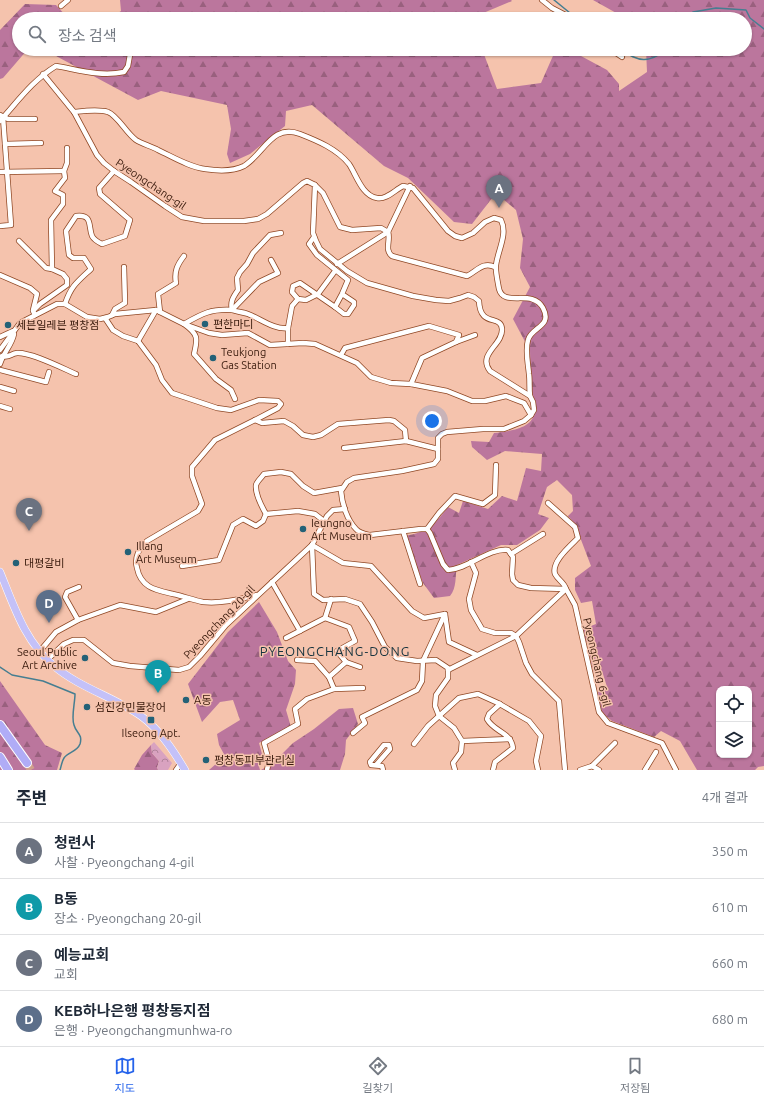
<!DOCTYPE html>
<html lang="ko">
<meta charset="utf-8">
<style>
body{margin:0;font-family:Ubuntu,"Noto Sans KR",sans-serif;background:#f2f2f3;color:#1f2937}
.controls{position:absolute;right:12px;bottom:12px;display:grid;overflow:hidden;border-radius:8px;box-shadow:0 1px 3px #0004}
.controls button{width:36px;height:36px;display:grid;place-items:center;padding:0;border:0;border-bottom:1px solid #e0e1e3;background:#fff;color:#1f2937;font:20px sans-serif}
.you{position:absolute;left:432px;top:421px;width:14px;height:14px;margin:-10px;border:3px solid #fff;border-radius:50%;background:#1a73e8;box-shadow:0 0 0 6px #1a73e833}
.badge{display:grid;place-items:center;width:26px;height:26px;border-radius:50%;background:#2563eb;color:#fff;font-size:13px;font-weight:700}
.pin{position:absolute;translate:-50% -33px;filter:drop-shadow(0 1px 2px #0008)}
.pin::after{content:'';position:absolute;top:21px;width:14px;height:12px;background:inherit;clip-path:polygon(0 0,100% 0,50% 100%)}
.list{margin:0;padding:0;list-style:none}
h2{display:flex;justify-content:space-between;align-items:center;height:52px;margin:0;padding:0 16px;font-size:17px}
h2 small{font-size:13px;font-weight:400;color:#747a83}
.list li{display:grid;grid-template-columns:26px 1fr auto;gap:12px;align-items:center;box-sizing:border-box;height:56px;padding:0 16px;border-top:1px solid #e0e1e3}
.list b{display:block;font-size:15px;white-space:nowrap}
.list p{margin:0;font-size:13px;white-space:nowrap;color:#747a83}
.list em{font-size:13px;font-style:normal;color:#747a83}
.icon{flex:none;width:22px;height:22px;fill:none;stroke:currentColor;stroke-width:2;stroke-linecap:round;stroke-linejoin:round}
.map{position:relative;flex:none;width:764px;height:770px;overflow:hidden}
.search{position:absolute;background:#fff;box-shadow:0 1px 3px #0004;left:12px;right:12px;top:12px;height:44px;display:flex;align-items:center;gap:10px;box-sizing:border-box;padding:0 14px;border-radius:22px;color:#747a83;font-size:15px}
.sheet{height:276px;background:#fff}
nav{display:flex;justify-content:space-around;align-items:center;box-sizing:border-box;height:56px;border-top:1px solid #e0e1e3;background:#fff;font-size:11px;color:#747a83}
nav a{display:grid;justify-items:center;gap:2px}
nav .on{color:#2563eb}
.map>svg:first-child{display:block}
.forest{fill:url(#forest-firs);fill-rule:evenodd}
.park{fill:url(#park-crowns)}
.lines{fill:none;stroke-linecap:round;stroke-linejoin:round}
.stream{stroke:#467e91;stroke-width:1.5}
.trunk-tunnel{stroke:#d0a18d;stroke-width:8;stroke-dasharray:8 4;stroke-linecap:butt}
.minor-casing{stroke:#904825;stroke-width:6}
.primary-casing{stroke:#fff;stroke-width:8}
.trunk-casing{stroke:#fff;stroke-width:10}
.minor{stroke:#fff;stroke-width:4.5}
.primary{stroke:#c4c1f8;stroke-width:7}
.trunk{stroke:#b0acf6;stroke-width:8}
.poi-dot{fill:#236177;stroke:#f5c3ad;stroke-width:1.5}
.labels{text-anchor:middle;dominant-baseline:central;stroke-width:3;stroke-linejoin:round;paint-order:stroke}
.street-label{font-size:11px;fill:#3a1b0d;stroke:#f5c3ad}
.poi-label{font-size:11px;fill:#3a1b0d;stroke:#f5c3ad;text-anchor:start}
.quarter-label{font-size:13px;letter-spacing:1px;fill:#16333e;stroke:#f5c3ad}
</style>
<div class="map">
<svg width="764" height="770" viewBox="0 0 764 770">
<defs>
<pattern id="forest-firs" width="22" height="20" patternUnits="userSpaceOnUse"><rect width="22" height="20" fill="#bb769d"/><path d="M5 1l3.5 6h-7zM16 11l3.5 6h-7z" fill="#99607e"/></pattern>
<pattern id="park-crowns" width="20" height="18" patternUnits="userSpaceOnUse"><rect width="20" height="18" fill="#d9a2c0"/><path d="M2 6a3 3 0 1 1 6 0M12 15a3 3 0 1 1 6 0" fill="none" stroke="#b1839a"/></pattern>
</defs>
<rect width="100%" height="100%" fill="#f5c3ad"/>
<g class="forest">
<polygon points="120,0 511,0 512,1 469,19 109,19 121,11"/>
<path d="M593,0H764V766L758,767L755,770H697L680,741L661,731L654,737L612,721L602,713L598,692L607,687L603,674L594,673L588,650L597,647L594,639L586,642L583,629L596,624L592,601L581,603L575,590V578L591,566L575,524L568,516L573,511L572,495L557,480L547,487L538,514L549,518L540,530L517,545H501L457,565C455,576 457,588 450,596L434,598L423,583L405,536C430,531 433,526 448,507L459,513L463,501L488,509L502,496L517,501L526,468L541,471L542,454L505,451L487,460L472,447L471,441L489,442L494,433C509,431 537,429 534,408C534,404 534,400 531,397L530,351L513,319L530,287L520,268L523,239L516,210L496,193L472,224L454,222L408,178L384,166L312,105L286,111L285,126L250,154L230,163L227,154L231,129L227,105L161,91L138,100L43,49H482L497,89L541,83L556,49H568L607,70L619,84V91L647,72L646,49H745V19H627ZM719,689H749V755H719Z"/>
<polygon points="25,4 56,5 69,19 19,19 19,49 28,49 3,78 0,79 0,30"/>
<polygon points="259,602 277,632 288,661 296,670 295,684 286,710 291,727 259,743 262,754 257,760 260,770 209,770 225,756 219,745 217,734 240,720 233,700 220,702 202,722 188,684 228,632"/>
<polygon points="0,681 45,745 62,753 57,770 0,770"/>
<polygon points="353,708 358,724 346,740 345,754 340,770 261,770 273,763 293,743 314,729 339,709"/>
<polygon points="151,745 152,753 159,761 157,768 158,770 135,770 134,769 142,755"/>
</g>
<polygon class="park" points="154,742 172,763 168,770 158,770 157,768 159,761 152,753 151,745"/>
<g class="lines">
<g class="stream">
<polyline points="554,0 570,13 585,19"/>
<polyline points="688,19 693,12 716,8 746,10 750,18 764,29"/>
<path d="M618,49C640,61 646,65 668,49"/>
<path d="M0,667L12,675L43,681L75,694C75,703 71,717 74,725C76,733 83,734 80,744C77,752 68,752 64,758C62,761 61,767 60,770"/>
</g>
<polyline class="trunk-tunnel" points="27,763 31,770"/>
<defs>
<g id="minor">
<polyline points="542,0 552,8 573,19"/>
<polyline points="61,6 68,0"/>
<polyline points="610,49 622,57"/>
<path d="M43,74L74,112L97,155L104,163L114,171L131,182L165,206L182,217L204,221H244L258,219L267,214L303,183L307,181L315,185L313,233L316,241L320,249L347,271L367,283L413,296L436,300L449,301L460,298L468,295L474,297L479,301C480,328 501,314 502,329C503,345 477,354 490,371L530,396L533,402L534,410L531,415L524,421L504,429H483L447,432L442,434L438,438V459L434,464L402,471L354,478L347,482L341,491C342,504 347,520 356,529C359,533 365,534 370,535L421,529H427L430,533L443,564L448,570C468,569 488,548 508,550L513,557L512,574L513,580L518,585L531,588L566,589L575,605L599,712L608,723L662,743L676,770"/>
<path d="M74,112C84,111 98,109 108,112C118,116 126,133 136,140C142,144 151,146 158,150C173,157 189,167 205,169C218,171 232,172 244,166C264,154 272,123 300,134C318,141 337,149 349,164C356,174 362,196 377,198C386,200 395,190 403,186L413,188L448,231L455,236L462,238L473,233L485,222L494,218L501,220C508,234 498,250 496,265C495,270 498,283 499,289C504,308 532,288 543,308C553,327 531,327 528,340C525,351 528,363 529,374C530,381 529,388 530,396"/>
<polyline points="0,115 8,119 35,119"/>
<path d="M0,121C18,101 33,80 56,66C79,70 101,77 124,72L128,66L131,49"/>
<polyline points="5,144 41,143"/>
<polyline points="0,172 64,171"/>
<path d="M315,185L323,193L340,227L352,230L381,228L388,232C391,240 384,250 392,256L467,276C477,271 483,261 495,267"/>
<polyline points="0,226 11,225 3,117"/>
<path d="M281,233L270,235L253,253L247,264L240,272L237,278L238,290C233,297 230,302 232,310C237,312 243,312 248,314C261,319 274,330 288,328"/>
<polyline points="314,237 309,244 317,255 348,280 342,294 335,307 344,314 348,314 354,305 354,302 342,294"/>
<polyline points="19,241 46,268 52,269"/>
<polyline points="337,264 388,232 410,186"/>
<polyline points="0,275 30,288 37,294 33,310"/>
<path d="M65,304C71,286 77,282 91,269L84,258H73L69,255L66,231L76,216C93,214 88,226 92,236C94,240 98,242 102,244L125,236L130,220L100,194L99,188L114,171"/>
<polyline points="335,307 300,283 293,286 292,292 298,299 306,300 318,294 335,271"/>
<path d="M160,312L158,294L176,283C174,272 177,265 184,256"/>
<polyline points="35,315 33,311 40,304 67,285 67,279 63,274 52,269 51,220 63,204 63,195 55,191 65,178 64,171 67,163 67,148"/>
<polyline points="112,315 115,309 125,303 124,267"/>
<polyline points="105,318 113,330 123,336 138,341 156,365 162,380 172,393 217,408 231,410 259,400 278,401 281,404 278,408 255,420"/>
<polyline points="0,337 13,331"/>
<polyline points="138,341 156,310"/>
<polyline points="456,342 475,335"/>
<polyline points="288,344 288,328 292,306 298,299"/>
<polyline points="0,350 20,323 57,304 65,304 87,317 100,319 108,317 115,314 156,310 184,324 209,333 222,335 248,333 270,345 303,343 315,344 357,363 371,377 391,383 411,384 447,391 472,401 485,401 506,396 524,403 531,415"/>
<polyline points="341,355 345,348 429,326 459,335 456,342 422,358 411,384"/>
<path d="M2,356C10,358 10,354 17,353C31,352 62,368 76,374"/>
<path d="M0,364C3,353 12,345 14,334"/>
<polyline points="0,370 46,382 49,372"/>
<polyline points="0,387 14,391"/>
<path d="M235,399L231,390L216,379L194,354C198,338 198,334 184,324C203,313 211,309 232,310L259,282L278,273L271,260"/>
<polyline points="0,406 10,409"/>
<polyline points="344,448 406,441 438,449"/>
<path d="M324,521L315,514L298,511L266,514C262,507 255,493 256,485C257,481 262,477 264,474L281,472L291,474L303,486L314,493L342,488"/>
<polyline points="427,529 439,513 455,496 483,504 495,495 496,465"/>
<polyline points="403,531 420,584"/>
<polyline points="312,545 314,594 323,600 345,599 360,604 372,622 385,647 397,658 417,661 436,660 448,668 448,678 436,695 435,706 439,716 454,728 462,741 461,752 453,763 455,770"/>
<polyline points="312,545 343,563 371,566 412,611 424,618 445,614 449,642 477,655"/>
<polyline points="511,554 543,534"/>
<polyline points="471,562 476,573 469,599 471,610 482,629 495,633 511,633 516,636 519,642 526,663 532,674 559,701 565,770"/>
<polyline points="182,566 219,560 233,525 243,519 256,526 263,521 266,514"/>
<polyline points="272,582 300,631"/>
<polyline points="79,587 67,592 65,597 78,620 120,605 156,612 188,599"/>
<path d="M257,595C240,599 221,604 203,602C193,600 183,596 173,594C156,590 141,588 137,568C134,558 139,548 147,541L198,511L202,504L192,476V467L215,440L255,420L262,423L284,421L293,426L303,435L313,437L321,435L338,424L389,420L394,421L405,430L406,441"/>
<polyline points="286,638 325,618 331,599"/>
<polyline points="40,651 56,632 78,620"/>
<polyline points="47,660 64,644 73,640 84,640 113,663 130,666 179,670 189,667 200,656 226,625 312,545 327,516 333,510 345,509"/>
<polyline points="297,660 315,661 329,677"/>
<polyline points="346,662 360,667"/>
<path d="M448,670L516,636L566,589C564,582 558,580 555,574C551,562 570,546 578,538L575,527L548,503"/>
<polyline points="334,689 363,688"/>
<polyline points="353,733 365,723 362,717 417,690 422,681 423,661 445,614"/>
<polyline points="462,741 510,739"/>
<polyline points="414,744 428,726 459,698 478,694 498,703 529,721 541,736 536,761 538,770"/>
<polyline points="376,765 390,749 389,745 384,745 370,762 371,765 382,766 383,770"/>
<polyline points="592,766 599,770"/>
<polyline points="176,770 181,763"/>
<polyline points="267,770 269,761 264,743 298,724 295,709 307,699 334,689 329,677 346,662 337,651 355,641 349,627 325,618"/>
<path d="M493,770L495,762L513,748C511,732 494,732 487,719L489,714L500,704"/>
<polyline points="580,770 592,766 615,743"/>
<polyline points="645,770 656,752"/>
</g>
<path id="primary" d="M0,572C14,606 25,642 54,666C80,688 114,697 141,716C160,730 173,750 185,770"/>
<g id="trunk">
<polyline points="0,725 27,763"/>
<polyline points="0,757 8,770"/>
</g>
</defs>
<use href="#minor" class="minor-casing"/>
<use href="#primary" class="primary-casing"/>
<use href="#trunk" class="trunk-casing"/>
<use href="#minor" class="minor"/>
<use href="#primary" class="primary"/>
<use href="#trunk" class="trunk"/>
</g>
<g class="poi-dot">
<circle cx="205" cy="324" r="4"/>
<circle cx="8" cy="325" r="4"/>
<circle cx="213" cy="358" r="4"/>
<circle cx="303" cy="529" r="4"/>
<circle cx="128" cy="552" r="4"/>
<circle cx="16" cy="563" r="4"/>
<circle cx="85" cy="658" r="4"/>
<circle cx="186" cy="700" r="4"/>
<circle cx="87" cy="707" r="4"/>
<rect x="147" y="716" width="8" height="8" rx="2"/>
<circle cx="206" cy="760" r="4"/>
</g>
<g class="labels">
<g class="street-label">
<text transform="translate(151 184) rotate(34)">Pyeongchang-gil</text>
<text transform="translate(219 622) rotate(-46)">Pyeongchang 20-gil</text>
<text transform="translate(597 662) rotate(77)">Pyeongchang 6-gil</text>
</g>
<g class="poi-label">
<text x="213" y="324">편한마디</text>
<text x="16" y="325">세븐일레븐 평창점</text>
<text x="221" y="352">Teukjong<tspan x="221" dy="13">Gas Station</tspan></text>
<text x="311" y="523">Ieungno<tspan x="311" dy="13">Art Museum</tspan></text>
<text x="136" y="546">Illang<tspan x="136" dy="13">Art Museum</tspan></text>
<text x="24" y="563">대평갈비</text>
<text x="77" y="652" text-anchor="end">Seoul Public<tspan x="77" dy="13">Art Archive</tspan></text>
<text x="194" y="700">A동</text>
<text x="95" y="707">섬진강민물장어</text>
<text x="151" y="733" text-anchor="middle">Ilseong Apt.</text>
<text x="214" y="760">평창동피부관리실</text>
</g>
<g class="quarter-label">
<text x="335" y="651">PYEONGCHANG-DONG</text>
</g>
</g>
</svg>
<div class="controls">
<button><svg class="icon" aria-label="locate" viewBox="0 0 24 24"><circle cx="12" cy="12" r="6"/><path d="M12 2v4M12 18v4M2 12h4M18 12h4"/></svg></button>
<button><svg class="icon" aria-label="layers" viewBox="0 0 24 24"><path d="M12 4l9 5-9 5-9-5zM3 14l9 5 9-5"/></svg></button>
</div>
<div class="you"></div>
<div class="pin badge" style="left:499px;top:208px;background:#6b7280">A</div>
<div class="pin badge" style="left:158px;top:693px;background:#0f9aa8">B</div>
<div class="pin badge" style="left:29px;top:531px;background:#6b7280">C</div>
<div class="pin badge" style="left:49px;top:623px;background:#5c6f8a">D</div>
<div class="search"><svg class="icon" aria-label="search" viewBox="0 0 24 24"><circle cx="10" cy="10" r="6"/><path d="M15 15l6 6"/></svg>장소 검색</div>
</div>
<section class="sheet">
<h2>주변<small>4개 결과</small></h2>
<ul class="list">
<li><span class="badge" style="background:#6b7280">A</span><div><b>청련사</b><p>사찰 · Pyeongchang 4-gil</p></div><em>350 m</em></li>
<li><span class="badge" style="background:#0f9aa8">B</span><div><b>B동</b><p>장소 · Pyeongchang 20-gil</p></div><em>610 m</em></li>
<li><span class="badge" style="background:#6b7280">C</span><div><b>예능교회</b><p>교회</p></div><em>660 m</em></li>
<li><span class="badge" style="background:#5c6f8a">D</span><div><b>KEB하나은행 평창동지점</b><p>은행 · Pyeongchangmunhwa-ro</p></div><em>680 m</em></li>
</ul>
</section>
<nav>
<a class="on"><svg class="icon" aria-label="map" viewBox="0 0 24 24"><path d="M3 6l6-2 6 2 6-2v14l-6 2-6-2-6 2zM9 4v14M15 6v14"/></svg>지도</a>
<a><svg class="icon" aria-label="directions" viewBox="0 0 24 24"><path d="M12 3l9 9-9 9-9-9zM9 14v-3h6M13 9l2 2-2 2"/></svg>길찾기</a>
<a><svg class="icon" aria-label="saved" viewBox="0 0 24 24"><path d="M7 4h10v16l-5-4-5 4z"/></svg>저장됨</a>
</nav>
